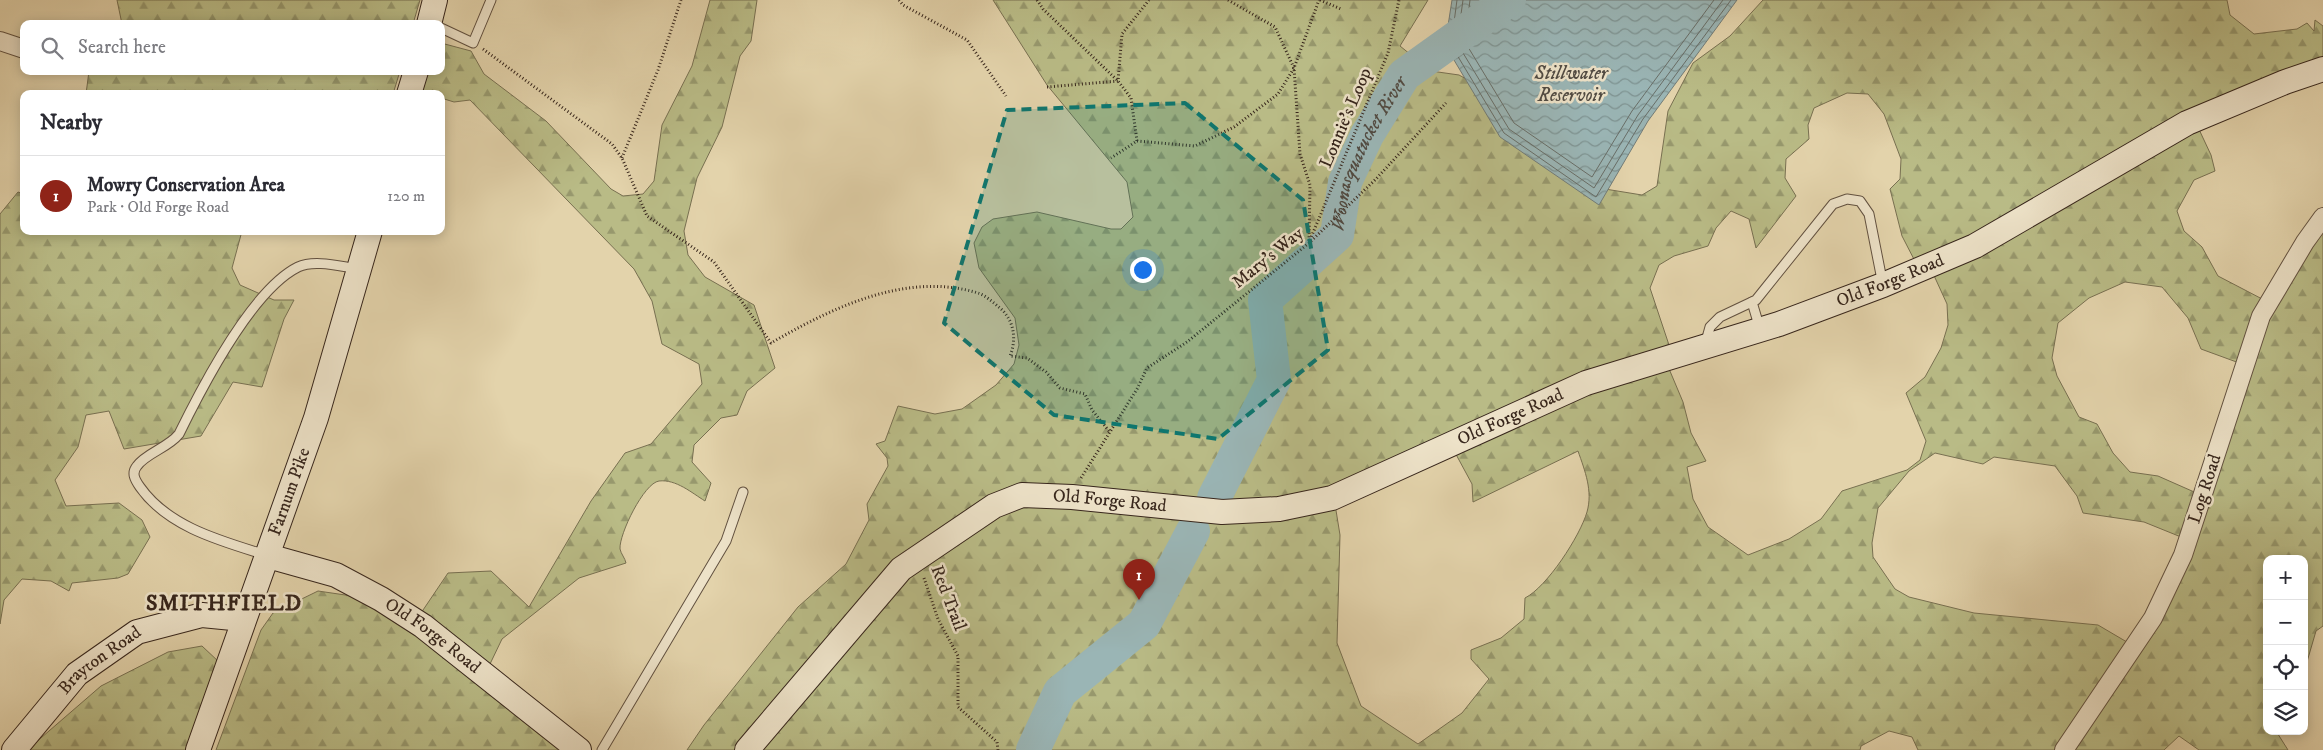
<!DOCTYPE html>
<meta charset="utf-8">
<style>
body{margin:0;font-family:"IM FELL DW Pica",serif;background:#f7f7f7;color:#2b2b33}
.controls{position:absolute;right:15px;bottom:15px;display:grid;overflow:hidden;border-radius:10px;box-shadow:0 2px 12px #0003}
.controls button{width:45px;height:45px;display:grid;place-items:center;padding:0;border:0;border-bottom:1px solid #e1e1e2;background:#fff;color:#2b2b33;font:25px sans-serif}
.you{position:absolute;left:1142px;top:269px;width:18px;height:18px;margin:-12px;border:4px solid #fff;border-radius:50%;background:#1a73e8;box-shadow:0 0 0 8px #1a73e833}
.badge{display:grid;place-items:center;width:32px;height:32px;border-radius:50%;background:#8f2418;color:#fff;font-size:16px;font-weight:700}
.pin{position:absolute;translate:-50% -41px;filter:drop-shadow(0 1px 2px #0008)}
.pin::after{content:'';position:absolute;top:26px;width:18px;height:15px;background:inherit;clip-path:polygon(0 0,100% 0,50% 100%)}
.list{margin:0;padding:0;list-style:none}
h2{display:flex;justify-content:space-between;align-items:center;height:65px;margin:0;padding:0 20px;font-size:21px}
h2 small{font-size:16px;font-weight:400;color:#7c7c81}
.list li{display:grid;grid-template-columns:32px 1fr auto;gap:15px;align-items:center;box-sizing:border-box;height:80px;padding:0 20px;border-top:1px solid #e1e1e2}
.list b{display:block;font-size:19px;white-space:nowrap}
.list p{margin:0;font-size:16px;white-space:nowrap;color:#7c7c81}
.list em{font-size:16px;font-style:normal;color:#7c7c81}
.icon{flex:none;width:28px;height:28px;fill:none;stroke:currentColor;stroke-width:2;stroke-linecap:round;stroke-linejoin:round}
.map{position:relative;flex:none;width:2323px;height:750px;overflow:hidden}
.search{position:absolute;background:#fff;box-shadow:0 2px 12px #0003;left:20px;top:20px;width:425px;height:55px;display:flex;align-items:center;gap:12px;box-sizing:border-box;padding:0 18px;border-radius:10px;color:#7c7c81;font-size:19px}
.panel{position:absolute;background:#fff;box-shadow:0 2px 12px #0003;left:20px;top:90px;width:425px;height:145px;border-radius:10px}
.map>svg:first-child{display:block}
.forest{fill:url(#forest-firs);stroke:#787051;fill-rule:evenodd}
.water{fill:url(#water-waves);stroke:#727c78}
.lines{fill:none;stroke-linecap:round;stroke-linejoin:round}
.shore{stroke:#686e68;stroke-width:1}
.river{stroke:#9ab5b5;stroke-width:34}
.lane-casing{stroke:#625140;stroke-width:11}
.street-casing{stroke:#625140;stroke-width:20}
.secondary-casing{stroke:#37261c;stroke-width:26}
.path{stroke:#37261c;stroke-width:3;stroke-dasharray:1 2.5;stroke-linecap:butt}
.lane{stroke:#ede2c8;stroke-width:9}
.street{stroke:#ede2c8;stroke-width:18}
.secondary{stroke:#ede2c8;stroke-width:24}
.marked{fill:#0f766e;fill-opacity:0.2;stroke:#0f766e;stroke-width:4;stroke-dasharray:10 6;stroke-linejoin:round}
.labels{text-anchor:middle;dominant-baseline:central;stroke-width:5;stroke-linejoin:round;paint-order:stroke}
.street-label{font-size:18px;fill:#37261c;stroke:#ede2c8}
.water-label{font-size:19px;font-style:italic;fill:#504a42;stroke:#ede2c8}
.district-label{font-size:22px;font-weight:bold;letter-spacing:1px;fill:#37261c;stroke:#ede2c8}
</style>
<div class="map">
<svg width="2323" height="750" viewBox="0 0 2323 750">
<defs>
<pattern id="forest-firs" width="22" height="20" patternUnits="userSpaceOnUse" patternTransform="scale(1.25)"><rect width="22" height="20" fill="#b9bb86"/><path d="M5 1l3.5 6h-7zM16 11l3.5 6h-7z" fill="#97986d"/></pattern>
<pattern id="water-waves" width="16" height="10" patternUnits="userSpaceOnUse" patternTransform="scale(1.25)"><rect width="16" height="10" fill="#9ab5b5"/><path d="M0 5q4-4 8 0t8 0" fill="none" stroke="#7e9392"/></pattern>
</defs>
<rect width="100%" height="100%" fill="#e3d3ab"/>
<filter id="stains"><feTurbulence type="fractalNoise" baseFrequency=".004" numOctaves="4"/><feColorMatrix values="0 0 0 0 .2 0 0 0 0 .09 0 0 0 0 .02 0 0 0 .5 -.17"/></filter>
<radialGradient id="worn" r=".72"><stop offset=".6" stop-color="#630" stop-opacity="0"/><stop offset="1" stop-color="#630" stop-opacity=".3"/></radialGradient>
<g class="forest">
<polygon points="117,0 420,0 413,24 122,24"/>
<path d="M710,0H757L751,41L740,56L722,127L697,178L684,231L688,255L705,277L754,305L775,368L747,391L737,415L721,418L694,445L692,462L711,483L705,501C692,493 676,479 659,481C644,483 619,534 620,549C621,554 625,558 626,563L579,578L502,639L490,664L421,613L448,573L491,571L529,607L591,501L625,453L651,444L702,384L699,364L662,344L652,301L634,269L470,100L454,102L441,98V94L419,91L425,71H441V43L471,51L484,74L546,121L611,189L623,196L643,194L654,181L662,125L692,66Z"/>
<path d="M993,0H1428L1400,46L1431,71L1459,75L1479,86L1605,189L1642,195L1657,186L1668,111L1693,63L1730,36L1763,0H2227L2230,15L2254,34L2297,29L2307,23L2314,31L2315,20L2323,26V72L2196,123L2211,155L2215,171L2194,180L2177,211L2184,231L2202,247L2218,276L2266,301L2323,219V626L2316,631L2304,672V559H2267V731H2276L2288,750H2199L2179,736L2164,750H1918L1912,737L1889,731L1861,746L1860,750H687L704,725L798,607L846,564L869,520L867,504L888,466L887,458L876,444L885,441L898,406L935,414L962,409L996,385L1014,364L1019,345L1015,318L979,268L974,243L982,227L993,219L1037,212L1111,229H1121L1133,217L1127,182L1047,85ZM1847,93L1868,94L1884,114L1901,159L1900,179L1890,189L1902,236L1919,269H1931L1947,304L1948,325L1941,348L1925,377L1906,393L1926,441L1920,460L1907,470L1842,491L1821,519L1789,539L1748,555L1708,527L1693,499L1687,467L1706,461L1691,433L1683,402L1667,364L1673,357L1650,288L1659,265L1674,256L1708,246L1716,228L1731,211L1749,219L1756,248L1796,196L1785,178L1786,159L1809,139L1808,125L1814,108ZM2125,282L2162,287L2188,318L2201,349L2242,364L2201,495L2158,476L2130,472L2113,453L2097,424L2079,417L2057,376L2052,358L2058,323L2089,298ZM1452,447L1472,484L1473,502L1578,451C1585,471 1593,491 1587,512C1580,536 1547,587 1525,598L1524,619L1501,638L1471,650V659L1489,679L1462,713L1418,744L1361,706L1337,643L1340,535L1334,498ZM1935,453L1983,464L1994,457L2055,466L2077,496L2083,513L2144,522L2186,539L2132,645L2098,625L1974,613L1909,597L1895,589L1873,557L1872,543L1878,508L1909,471Z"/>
<polygon points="89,71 400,71 393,94 86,94"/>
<polygon points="18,192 24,194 24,231 242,231 232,268 240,285 274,300 294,300 284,319 262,387 233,382 201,436 124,449 109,411 86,415 78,447 55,480 66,506 119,503 142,520 150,537 128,574 118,578 72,583 69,591 51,581 22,579 4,600 0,624 0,214"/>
<polygon points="318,591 359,597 435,645 565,750 216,750 261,630 273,613"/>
<polygon points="202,646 219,662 189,750 27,750 101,686 168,652"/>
</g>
<polygon class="water" points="1452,0 1737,0 1648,121 1599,205 1500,137 1445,45"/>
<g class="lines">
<g class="shore">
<polyline points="1457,0 1451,45 1504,133 1596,197 1643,119 1731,0"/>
<polyline points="1463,0 1457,43 1509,129 1594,188 1638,115 1723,0"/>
<polyline points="1470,0 1465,42 1514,123 1592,177 1632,111 1714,0"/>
</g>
<g class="river">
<path id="s1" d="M1214,498L1274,380L1265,300L1337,235L1345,182L1367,135L1404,75L1509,0"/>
<polyline points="1033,750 1060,692 1144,624 1193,531"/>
</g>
<defs>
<g id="lane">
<polyline points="441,28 473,43 491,0"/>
<polyline points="1752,302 1760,329"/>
<polyline points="1705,345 1710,327 1720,317 1756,300 1833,204 1847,199 1860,201 1869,214 1883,285"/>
<path d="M266,555C221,541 168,527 140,487C135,480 131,473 137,466C146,453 168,448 179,434C202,387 252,290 298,267C315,259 342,267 359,269"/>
<polyline points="602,750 726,541 743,492"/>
</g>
<g id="street">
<polyline points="0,41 24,49"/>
<polyline points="2064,750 2153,618 2183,555 2261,316 2305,242 2323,217"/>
</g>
<g id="secondary">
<polyline points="429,24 435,0"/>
<polyline points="409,94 416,71"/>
<path id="s2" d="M268,556L336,575L381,599L423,626L579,750"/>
<path id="s3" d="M14,750L77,674L137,632L202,615L243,619"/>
<path id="s4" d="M198,750L316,418L370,231"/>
<path id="s5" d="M747,750L901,569L994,506L1022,495L1072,497L1222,512L1279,509L1332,498L1586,383L1779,324L1883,285L1975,246L2187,123L2285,82L2323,69"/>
</g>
</defs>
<use href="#lane" class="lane-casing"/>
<use href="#street" class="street-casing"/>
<use href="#secondary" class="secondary-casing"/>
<g class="path">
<polyline points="899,0 903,5 967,40 1006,96"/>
<polyline points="1037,0 1043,9 1118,81 1131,98 1137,141 1111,158"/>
<polyline points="1228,0 1275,27 1294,68 1300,154 1310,185 1309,242"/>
<polyline points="1320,0 1341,9"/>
<path d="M483,49L612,144L622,158L647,216L714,262L771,343C832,308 906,271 978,293C985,295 994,303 1000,308C1014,320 1017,339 1010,356L1027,358L1046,372L1060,388L1085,394L1092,410L1109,431"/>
<polyline points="1047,87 1118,81 1122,34 1149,0"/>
<polyline points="1137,141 1195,146 1234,127 1278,94 1294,68 1319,0"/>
<polyline points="622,158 658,70 681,0"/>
<polyline points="1310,240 1388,53 1399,0"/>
<polyline points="1081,478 1137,389 1147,368 1187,342 1309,243 1376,179 1446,103"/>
<polyline points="924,578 938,619 958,656 958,707 997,742 998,750"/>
</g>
<use href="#lane" class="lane"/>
<use href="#street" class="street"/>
<use href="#secondary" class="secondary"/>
</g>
<path class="marked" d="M1185,103L1303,200L1328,350L1218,439L1054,415L944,323L1007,110Z"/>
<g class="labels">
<g class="street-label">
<text transform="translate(1346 118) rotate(-67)">Lonnie's Loop</text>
<text transform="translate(1268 258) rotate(-39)">Mary's Way</text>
<text stroke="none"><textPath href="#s5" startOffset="1292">Old Forge Road</textPath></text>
<text stroke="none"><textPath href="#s5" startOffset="888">Old Forge Road</textPath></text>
<text transform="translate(2205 489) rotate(-72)">Log Road</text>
<text stroke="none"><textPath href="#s4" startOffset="274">Farnum Pike</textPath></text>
<text stroke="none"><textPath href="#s5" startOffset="468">Old Forge Road</textPath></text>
<text transform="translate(948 598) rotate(69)">Red Trail</text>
<text stroke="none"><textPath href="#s2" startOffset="185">Old Forge Road</textPath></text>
<text stroke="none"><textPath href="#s3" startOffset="125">Brayton Road</textPath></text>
</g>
<g class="water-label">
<text x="1571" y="73">Stillwater<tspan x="1571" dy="22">Reservoir</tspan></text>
<text stroke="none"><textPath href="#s1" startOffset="398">Woonasquatucket River</textPath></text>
</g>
<g class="district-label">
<text x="224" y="603">SMITHFIELD</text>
</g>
</g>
<rect width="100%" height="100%" filter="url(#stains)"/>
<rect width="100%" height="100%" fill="url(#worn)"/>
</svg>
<div class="controls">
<button>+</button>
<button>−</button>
<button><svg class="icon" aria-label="locate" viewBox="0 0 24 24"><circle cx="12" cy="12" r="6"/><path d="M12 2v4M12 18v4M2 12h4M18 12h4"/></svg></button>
<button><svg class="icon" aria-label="layers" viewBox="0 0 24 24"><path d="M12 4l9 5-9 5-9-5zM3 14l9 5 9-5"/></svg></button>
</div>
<div class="you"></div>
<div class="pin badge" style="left:1139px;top:600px">1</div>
<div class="search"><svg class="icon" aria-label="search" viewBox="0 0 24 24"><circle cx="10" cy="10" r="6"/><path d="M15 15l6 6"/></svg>Search here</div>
<section class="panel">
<h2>Nearby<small></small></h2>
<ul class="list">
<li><span class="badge">1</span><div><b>Mowry Conservation Area</b><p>Park · Old Forge Road</p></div><em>120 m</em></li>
</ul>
</section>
</div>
